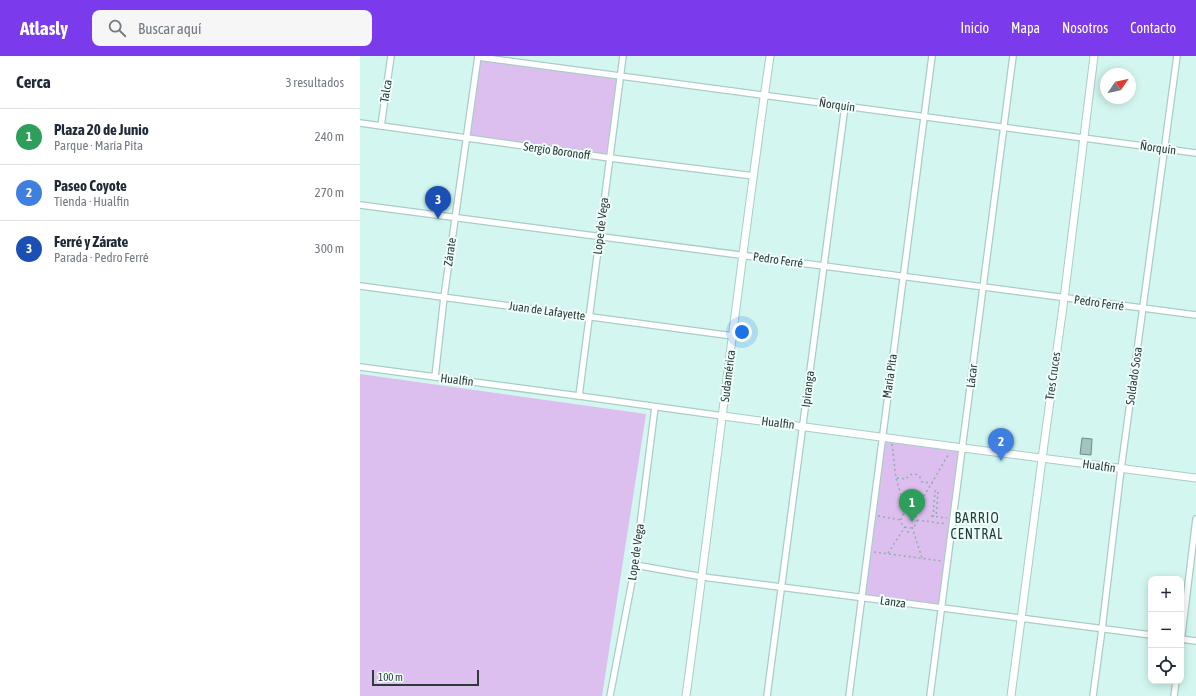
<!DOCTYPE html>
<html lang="es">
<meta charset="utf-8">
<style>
body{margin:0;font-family:"Asap Condensed",sans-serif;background:#f6f6f7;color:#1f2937}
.controls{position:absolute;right:12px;bottom:12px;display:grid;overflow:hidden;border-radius:8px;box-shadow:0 2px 10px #0003}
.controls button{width:36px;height:36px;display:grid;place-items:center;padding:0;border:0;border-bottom:1px solid #e0e1e3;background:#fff;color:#1f2937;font:20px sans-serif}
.compass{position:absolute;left:740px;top:12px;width:36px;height:36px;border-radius:50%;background:#fff;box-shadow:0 2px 10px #0003;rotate:56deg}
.scale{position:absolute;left:12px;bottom:10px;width:107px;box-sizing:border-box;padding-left:4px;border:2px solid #2d3b39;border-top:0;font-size:11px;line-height:14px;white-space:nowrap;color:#2d3b39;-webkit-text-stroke:3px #f1fffc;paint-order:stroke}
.you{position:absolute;left:382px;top:276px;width:14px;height:14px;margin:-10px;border:3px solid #fff;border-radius:50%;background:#1a73e8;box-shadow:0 0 0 6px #1a73e833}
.badge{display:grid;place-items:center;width:26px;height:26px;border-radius:50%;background:#7c3aed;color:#fff;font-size:13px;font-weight:700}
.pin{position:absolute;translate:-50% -33px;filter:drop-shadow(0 1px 2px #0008)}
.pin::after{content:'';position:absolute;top:21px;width:14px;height:12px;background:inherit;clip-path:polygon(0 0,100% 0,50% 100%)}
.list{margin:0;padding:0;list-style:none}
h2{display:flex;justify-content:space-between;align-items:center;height:52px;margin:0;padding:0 16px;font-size:17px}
h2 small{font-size:13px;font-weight:400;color:#747a83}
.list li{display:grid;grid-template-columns:26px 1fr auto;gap:12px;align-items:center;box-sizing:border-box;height:56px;padding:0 16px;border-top:1px solid #e0e1e3}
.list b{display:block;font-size:15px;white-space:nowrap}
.list p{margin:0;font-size:13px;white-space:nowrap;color:#747a83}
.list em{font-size:13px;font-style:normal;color:#747a83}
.icon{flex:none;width:22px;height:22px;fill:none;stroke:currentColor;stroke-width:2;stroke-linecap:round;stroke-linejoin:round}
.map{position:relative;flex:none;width:836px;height:640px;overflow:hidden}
header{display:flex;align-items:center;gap:24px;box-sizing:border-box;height:56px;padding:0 20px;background:#7c3aed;color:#fff}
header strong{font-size:19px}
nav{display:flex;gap:22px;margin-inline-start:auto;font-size:14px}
.search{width:280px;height:36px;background:#f6f6f7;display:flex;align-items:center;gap:10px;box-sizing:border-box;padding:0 14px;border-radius:8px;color:#747a83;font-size:15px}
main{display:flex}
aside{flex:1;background:#fff}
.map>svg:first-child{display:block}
.green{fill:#ddbfef}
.building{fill:#a2c4be;stroke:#6a8c85}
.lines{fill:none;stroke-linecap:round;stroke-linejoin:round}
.minor-casing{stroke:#a9cdc6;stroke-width:8}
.tertiary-casing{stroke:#a9cdc6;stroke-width:9}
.path{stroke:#92ada8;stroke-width:1.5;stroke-dasharray:2 3;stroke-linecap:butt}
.minor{stroke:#fff;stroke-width:5.5}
.tertiary{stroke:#fff;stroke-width:7}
.labels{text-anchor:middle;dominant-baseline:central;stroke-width:4;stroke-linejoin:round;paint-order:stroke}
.street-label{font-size:12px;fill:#2d3b39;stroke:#f1fffc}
.quarter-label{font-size:14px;letter-spacing:1px;fill:#203f3a;stroke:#f1fffc}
</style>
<header>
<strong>Atlasly</strong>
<div class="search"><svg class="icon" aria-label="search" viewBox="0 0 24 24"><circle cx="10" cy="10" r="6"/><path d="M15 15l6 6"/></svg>Buscar aquí</div>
<nav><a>Inicio</a><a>Mapa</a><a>Nosotros</a><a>Contacto</a></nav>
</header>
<main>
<aside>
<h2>Cerca<small>3 resultados</small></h2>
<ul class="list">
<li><span class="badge" style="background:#2e9e5b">1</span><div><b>Plaza 20 de Junio</b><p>Parque · María Pita</p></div><em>240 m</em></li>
<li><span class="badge" style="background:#3f7fe0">2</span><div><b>Paseo Coyote</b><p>Tienda · Hualfin</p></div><em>270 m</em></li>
<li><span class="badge" style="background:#1a4fb4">3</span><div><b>Ferré y Zárate</b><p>Parada · Pedro Ferré</p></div><em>300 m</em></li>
</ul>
</aside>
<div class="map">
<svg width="836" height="640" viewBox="0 0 836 640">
<rect width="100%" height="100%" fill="#d3f7f0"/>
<g class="green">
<polygon points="118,1 261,20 250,102 106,82"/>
<polygon points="0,318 286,358 242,640 0,640"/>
<polygon points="522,382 603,392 582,553 501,542"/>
</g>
<polygon class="building" points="722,382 732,383 731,399 720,398"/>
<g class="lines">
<defs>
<g id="minor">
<polyline points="118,1 836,97"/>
<polyline points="0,67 250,102 394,120"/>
<polyline points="21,70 31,0"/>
<polyline points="0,149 836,259"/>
<polyline points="0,230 373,280"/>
<polyline points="0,311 219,340 363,360"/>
<polyline points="75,321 84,241 118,0"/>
<polyline points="219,340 263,0"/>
<polyline points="275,509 343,521 791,579"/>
<polyline points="821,583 836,585"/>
<polyline points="821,586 836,463"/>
<polyline points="250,640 275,509 295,351"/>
<polyline points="407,640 485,50"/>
<polyline points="489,640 572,0"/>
<polyline points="570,640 653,0"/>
<polyline points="733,640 742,573 761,413 817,0"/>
<polyline points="814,640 816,625"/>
</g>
<g id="tertiary">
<polyline points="363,360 603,392 836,422"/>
<path d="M326,640C355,427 379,213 410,0"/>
<polyline points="651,640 682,403 704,243 734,0"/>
</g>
</defs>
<use href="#minor" class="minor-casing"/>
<use href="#tertiary" class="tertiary-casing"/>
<g class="path">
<polyline points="532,388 536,422 546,457"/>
<path d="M537,422L546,423C551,415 560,417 562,426L572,427"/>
<circle cx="549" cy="464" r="8"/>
<polyline points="553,457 572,427 589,397"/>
<polyline points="518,460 541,464"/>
<polyline points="571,460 587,462"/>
<polyline points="573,461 575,435 578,435 576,461"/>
<polyline points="557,464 587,468"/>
<polyline points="552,471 562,502"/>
<polyline points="548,477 548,472"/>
<polyline points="514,496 582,505"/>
<polyline points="528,497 545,471"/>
</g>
<use href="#minor" class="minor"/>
<use href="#tertiary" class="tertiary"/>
</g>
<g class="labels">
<g class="street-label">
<text transform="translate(26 35) rotate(-81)">Talca</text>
<text transform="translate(477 49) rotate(8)">Ñorquín</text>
<text transform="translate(798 92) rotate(8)">Ñorquín</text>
<text transform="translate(197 95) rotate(8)">Sergio Boronoff</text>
<text transform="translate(241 170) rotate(-83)">Lope de Vega</text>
<text transform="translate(90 196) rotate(-82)">Zárate</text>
<text transform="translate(418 204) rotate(8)">Pedro Ferré</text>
<text transform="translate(739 247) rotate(8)">Pedro Ferré</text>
<text transform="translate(187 255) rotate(8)">Juan de Lafayette</text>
<text transform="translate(368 320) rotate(-83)">Sudamérica</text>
<text transform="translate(530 320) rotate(-82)">María Pita</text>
<text transform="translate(612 320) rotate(-83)">Lácar</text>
<text transform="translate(693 320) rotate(-82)">Tres Cruces</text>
<text transform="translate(774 320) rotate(-82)">Soldado Sosa</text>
<text transform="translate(97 324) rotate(7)">Hualfin</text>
<text transform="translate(448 333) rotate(-83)">Ipiranga</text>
<text transform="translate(418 367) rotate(7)">Hualfin</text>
<text transform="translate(739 410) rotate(8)">Hualfin</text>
<text transform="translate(276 496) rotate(-82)">Lope de Vega</text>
<text transform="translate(533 546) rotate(8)">Lanza</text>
</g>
<g class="quarter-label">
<text x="617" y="462">BARRIO<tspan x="617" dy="16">CENTRAL</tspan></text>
</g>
</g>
</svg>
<div class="controls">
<button>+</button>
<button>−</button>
<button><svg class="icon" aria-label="locate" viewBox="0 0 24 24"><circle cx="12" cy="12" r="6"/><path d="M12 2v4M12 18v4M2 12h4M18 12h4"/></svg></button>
</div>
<svg class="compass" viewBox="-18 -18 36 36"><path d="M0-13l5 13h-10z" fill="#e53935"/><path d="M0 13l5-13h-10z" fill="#747a83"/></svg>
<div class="scale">100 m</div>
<div class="you"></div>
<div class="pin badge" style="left:552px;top:466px;background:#2e9e5b">1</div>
<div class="pin badge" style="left:641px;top:405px;background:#3f7fe0">2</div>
<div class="pin badge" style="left:78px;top:163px;background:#1a4fb4">3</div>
</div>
</main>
